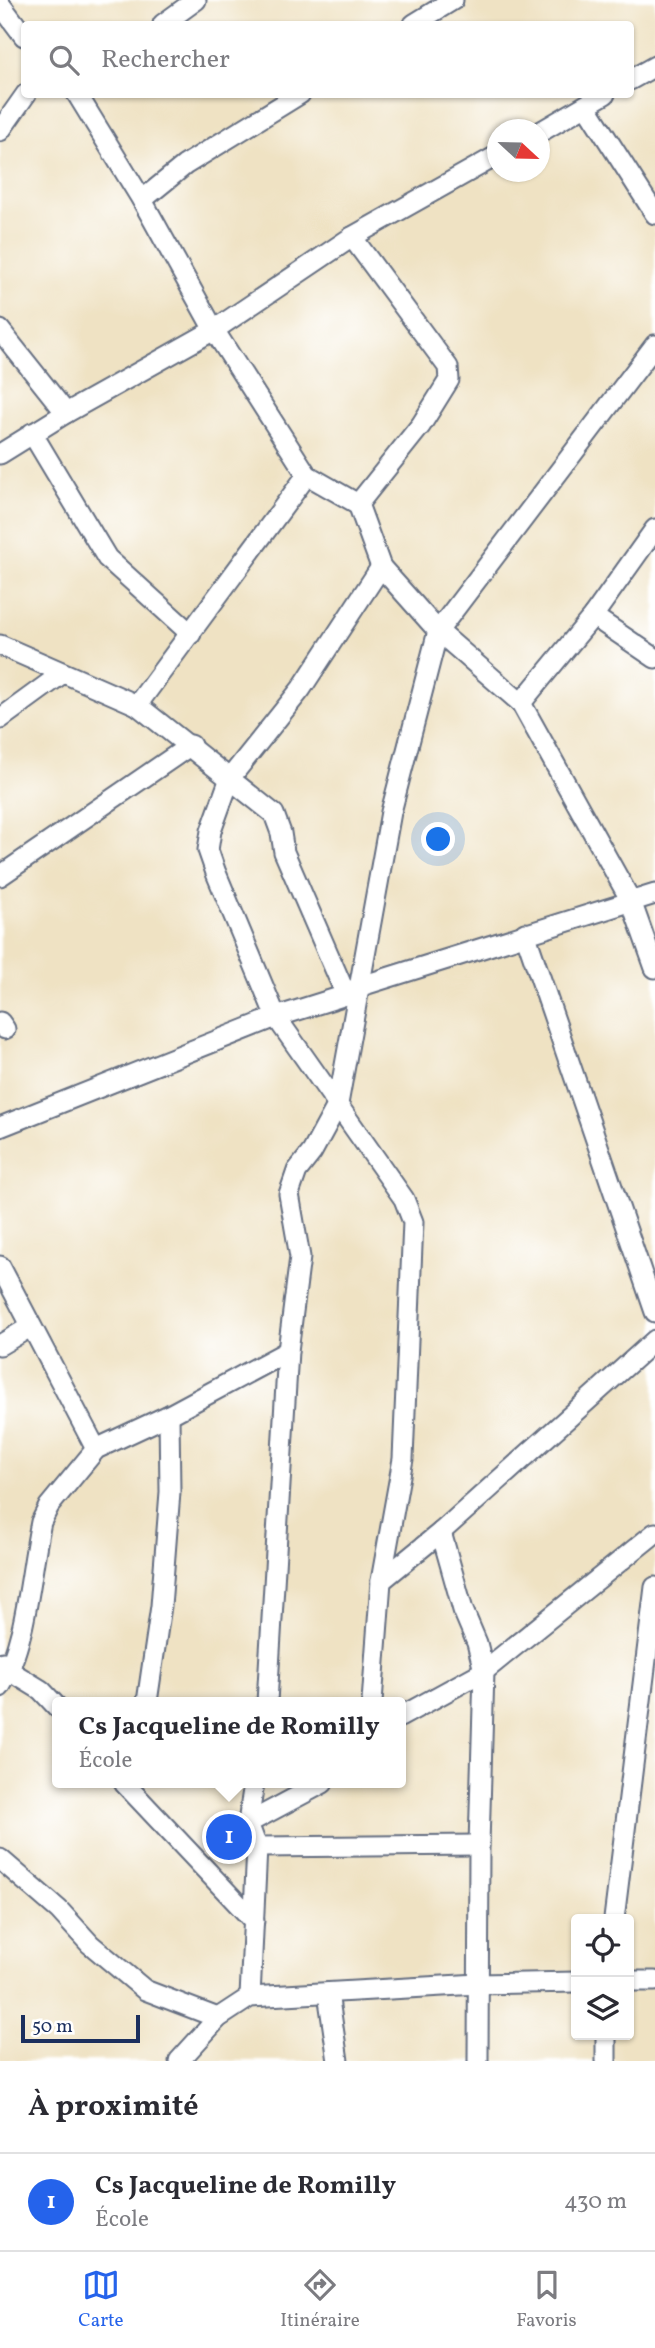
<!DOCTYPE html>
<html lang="fr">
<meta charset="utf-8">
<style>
body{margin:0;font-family:Vollkorn,serif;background:#f2f2f3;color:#2b2b33}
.controls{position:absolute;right:21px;bottom:21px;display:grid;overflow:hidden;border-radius:7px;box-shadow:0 2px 5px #0004}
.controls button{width:63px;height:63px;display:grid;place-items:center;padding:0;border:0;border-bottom:2px solid #e1e1e2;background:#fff;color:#2b2b33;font:35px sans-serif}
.compass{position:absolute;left:487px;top:119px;width:63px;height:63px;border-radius:50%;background:#fff;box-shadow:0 2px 5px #0004;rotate:112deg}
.scale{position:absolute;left:21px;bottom:18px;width:119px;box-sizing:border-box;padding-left:7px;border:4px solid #1b2f5e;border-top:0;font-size:19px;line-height:24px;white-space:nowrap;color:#1b2f5e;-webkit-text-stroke:5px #fff;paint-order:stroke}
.you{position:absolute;left:439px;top:840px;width:24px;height:24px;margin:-18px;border:5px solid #fff;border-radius:50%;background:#1a73e8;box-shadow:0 0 0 10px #1a73e833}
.badge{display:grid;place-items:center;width:46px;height:46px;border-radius:50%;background:#2563eb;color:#fff;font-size:23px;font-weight:700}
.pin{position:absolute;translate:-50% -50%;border:4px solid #fff;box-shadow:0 2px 7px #0006}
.popup{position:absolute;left:52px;top:1697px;width:354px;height:91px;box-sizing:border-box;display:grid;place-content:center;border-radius:7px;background:#fff;filter:drop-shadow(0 2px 5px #0005);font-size:23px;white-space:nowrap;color:#7c7c81}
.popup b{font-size:26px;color:#2b2b33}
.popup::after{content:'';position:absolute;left:50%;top:100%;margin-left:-14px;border:14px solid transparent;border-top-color:#fff}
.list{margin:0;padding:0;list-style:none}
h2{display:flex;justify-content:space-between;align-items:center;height:91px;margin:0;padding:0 28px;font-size:30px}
h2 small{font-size:23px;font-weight:400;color:#7c7c81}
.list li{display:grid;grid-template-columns:46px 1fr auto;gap:21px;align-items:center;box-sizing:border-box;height:98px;padding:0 28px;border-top:2px solid #e1e1e2}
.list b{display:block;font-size:26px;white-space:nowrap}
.list p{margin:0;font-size:23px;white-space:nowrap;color:#7c7c81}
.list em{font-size:23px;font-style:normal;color:#7c7c81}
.icon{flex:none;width:38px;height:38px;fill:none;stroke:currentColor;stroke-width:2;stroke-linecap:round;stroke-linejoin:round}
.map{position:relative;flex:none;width:655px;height:2061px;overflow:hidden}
.search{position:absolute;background:#fff;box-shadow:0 2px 5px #0004;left:21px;right:21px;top:21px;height:77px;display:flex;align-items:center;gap:18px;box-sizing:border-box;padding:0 24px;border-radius:7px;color:#7c7c81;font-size:26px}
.sheet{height:189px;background:#fff}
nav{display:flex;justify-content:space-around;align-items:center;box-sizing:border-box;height:98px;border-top:2px solid #e1e1e2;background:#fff;font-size:19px;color:#7c7c81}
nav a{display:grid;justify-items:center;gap:4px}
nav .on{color:#2563eb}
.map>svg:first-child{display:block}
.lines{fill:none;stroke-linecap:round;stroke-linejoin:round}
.minor-casing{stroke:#656e81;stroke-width:23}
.minor{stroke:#fff;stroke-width:19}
</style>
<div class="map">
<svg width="655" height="2061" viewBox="0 0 655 2061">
<rect width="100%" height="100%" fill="#fff"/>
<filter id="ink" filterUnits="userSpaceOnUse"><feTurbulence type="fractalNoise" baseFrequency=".0143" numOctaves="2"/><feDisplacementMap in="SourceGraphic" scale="14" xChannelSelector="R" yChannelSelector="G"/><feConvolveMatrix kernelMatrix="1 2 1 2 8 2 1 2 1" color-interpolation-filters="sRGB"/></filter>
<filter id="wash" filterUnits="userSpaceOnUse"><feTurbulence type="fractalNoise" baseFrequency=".00686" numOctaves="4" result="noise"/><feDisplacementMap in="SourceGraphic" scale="28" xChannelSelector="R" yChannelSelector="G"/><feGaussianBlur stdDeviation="1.57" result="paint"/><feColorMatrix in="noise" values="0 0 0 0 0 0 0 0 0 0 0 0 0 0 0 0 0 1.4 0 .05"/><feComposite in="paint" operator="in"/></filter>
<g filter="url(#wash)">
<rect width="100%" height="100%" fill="#efe2c3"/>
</g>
<g filter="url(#ink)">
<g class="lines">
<defs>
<g id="minor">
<polyline points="0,4 24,36"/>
<polyline points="163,24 196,0"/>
<polyline points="414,24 453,0"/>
<polyline points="630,80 655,66"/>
<polyline points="77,94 142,200"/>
<polyline points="300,94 185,165 142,200 214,330 307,475 358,504 381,567 438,631 521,703 631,901 655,968"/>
<polyline points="586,106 655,214"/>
<polyline points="0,131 26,94"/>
<polyline points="540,132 605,94"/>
<polyline points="352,237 448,367 449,380 421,425 358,504"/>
<polyline points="0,330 66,413"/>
<polyline points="32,433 107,558 191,634"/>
<polyline points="0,454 66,413 214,330 352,237 498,155"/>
<polyline points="593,616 655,658"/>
<polyline points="0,645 137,705 274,814 281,833 284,852 346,995"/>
<polyline points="521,703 593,616 655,529"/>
<polyline points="137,705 307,475"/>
<polyline points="0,719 63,673"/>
<polyline points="0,876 191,745"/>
<polyline points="525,933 655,1312"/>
<polyline points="0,1022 5,1029"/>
<polyline points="0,1127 276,1017 346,995 358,987 655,894"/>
<polyline points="0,1266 96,1449"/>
<polyline points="0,1345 30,1327"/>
<polyline points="441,1532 463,1610 477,1643 484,1671 479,1845 478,2061"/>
<polyline points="381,1581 441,1532 655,1340"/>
<polyline points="3,1662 10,1671 41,1690 58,1708"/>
<path d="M0,1687C27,1643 30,1573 41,1522L49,1506L96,1449L169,1415L288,1351"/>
<polyline points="147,1702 161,1606 170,1492 169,1415"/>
<polyline points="267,1702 288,1351 300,1257 289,1194 297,1171 312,1152 338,1104 391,812 438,631 655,345"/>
<polyline points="372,1702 381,1581 403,1459 413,1222 404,1199 276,1017 216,873 208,850 211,831 230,778 301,689 381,567"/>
<polyline points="400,1717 484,1671 655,1533"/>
<polyline points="124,1783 254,1921"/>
<polyline points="248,1823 323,1783"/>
<polyline points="257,1847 479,1845"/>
<polyline points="0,1859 59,1910 90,1944 145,1990 218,2018"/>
<polyline points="614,1919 655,1587"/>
<polyline points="629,1981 655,1981"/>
<polyline points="328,1993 338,2061"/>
<polyline points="250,1997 257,1847 248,1823 254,1783"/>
<polyline points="179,2061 218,2018 250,1997 478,1984 576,1982"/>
<polyline points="606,2061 606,2035"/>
</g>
</defs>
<use href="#minor" class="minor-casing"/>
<use href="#minor" class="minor"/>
</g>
</g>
</svg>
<div class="controls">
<button><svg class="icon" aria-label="locate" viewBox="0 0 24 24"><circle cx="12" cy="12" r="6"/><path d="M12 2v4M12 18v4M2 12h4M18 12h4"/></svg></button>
<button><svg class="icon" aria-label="layers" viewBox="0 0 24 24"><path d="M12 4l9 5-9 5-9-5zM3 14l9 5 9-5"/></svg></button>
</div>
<svg class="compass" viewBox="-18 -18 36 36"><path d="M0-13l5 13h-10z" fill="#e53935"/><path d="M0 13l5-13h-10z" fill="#7c7c81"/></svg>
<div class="scale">50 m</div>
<div class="you"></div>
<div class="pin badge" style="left:229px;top:1837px">1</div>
<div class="popup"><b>Cs Jacqueline de Romilly</b>École</div>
<div class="search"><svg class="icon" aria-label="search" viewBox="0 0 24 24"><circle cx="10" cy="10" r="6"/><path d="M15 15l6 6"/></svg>Rechercher</div>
</div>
<section class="sheet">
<h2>À proximité<small></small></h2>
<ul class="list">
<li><span class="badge">1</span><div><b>Cs Jacqueline de Romilly</b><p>École</p></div><em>430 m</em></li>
</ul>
</section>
<nav>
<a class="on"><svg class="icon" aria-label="map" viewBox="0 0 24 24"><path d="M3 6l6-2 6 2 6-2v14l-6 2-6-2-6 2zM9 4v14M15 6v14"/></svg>Carte</a>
<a><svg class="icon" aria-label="directions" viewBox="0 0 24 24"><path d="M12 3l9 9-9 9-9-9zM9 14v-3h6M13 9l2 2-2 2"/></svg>Itinéraire</a>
<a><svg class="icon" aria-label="saved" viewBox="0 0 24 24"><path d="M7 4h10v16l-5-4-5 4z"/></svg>Favoris</a>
</nav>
